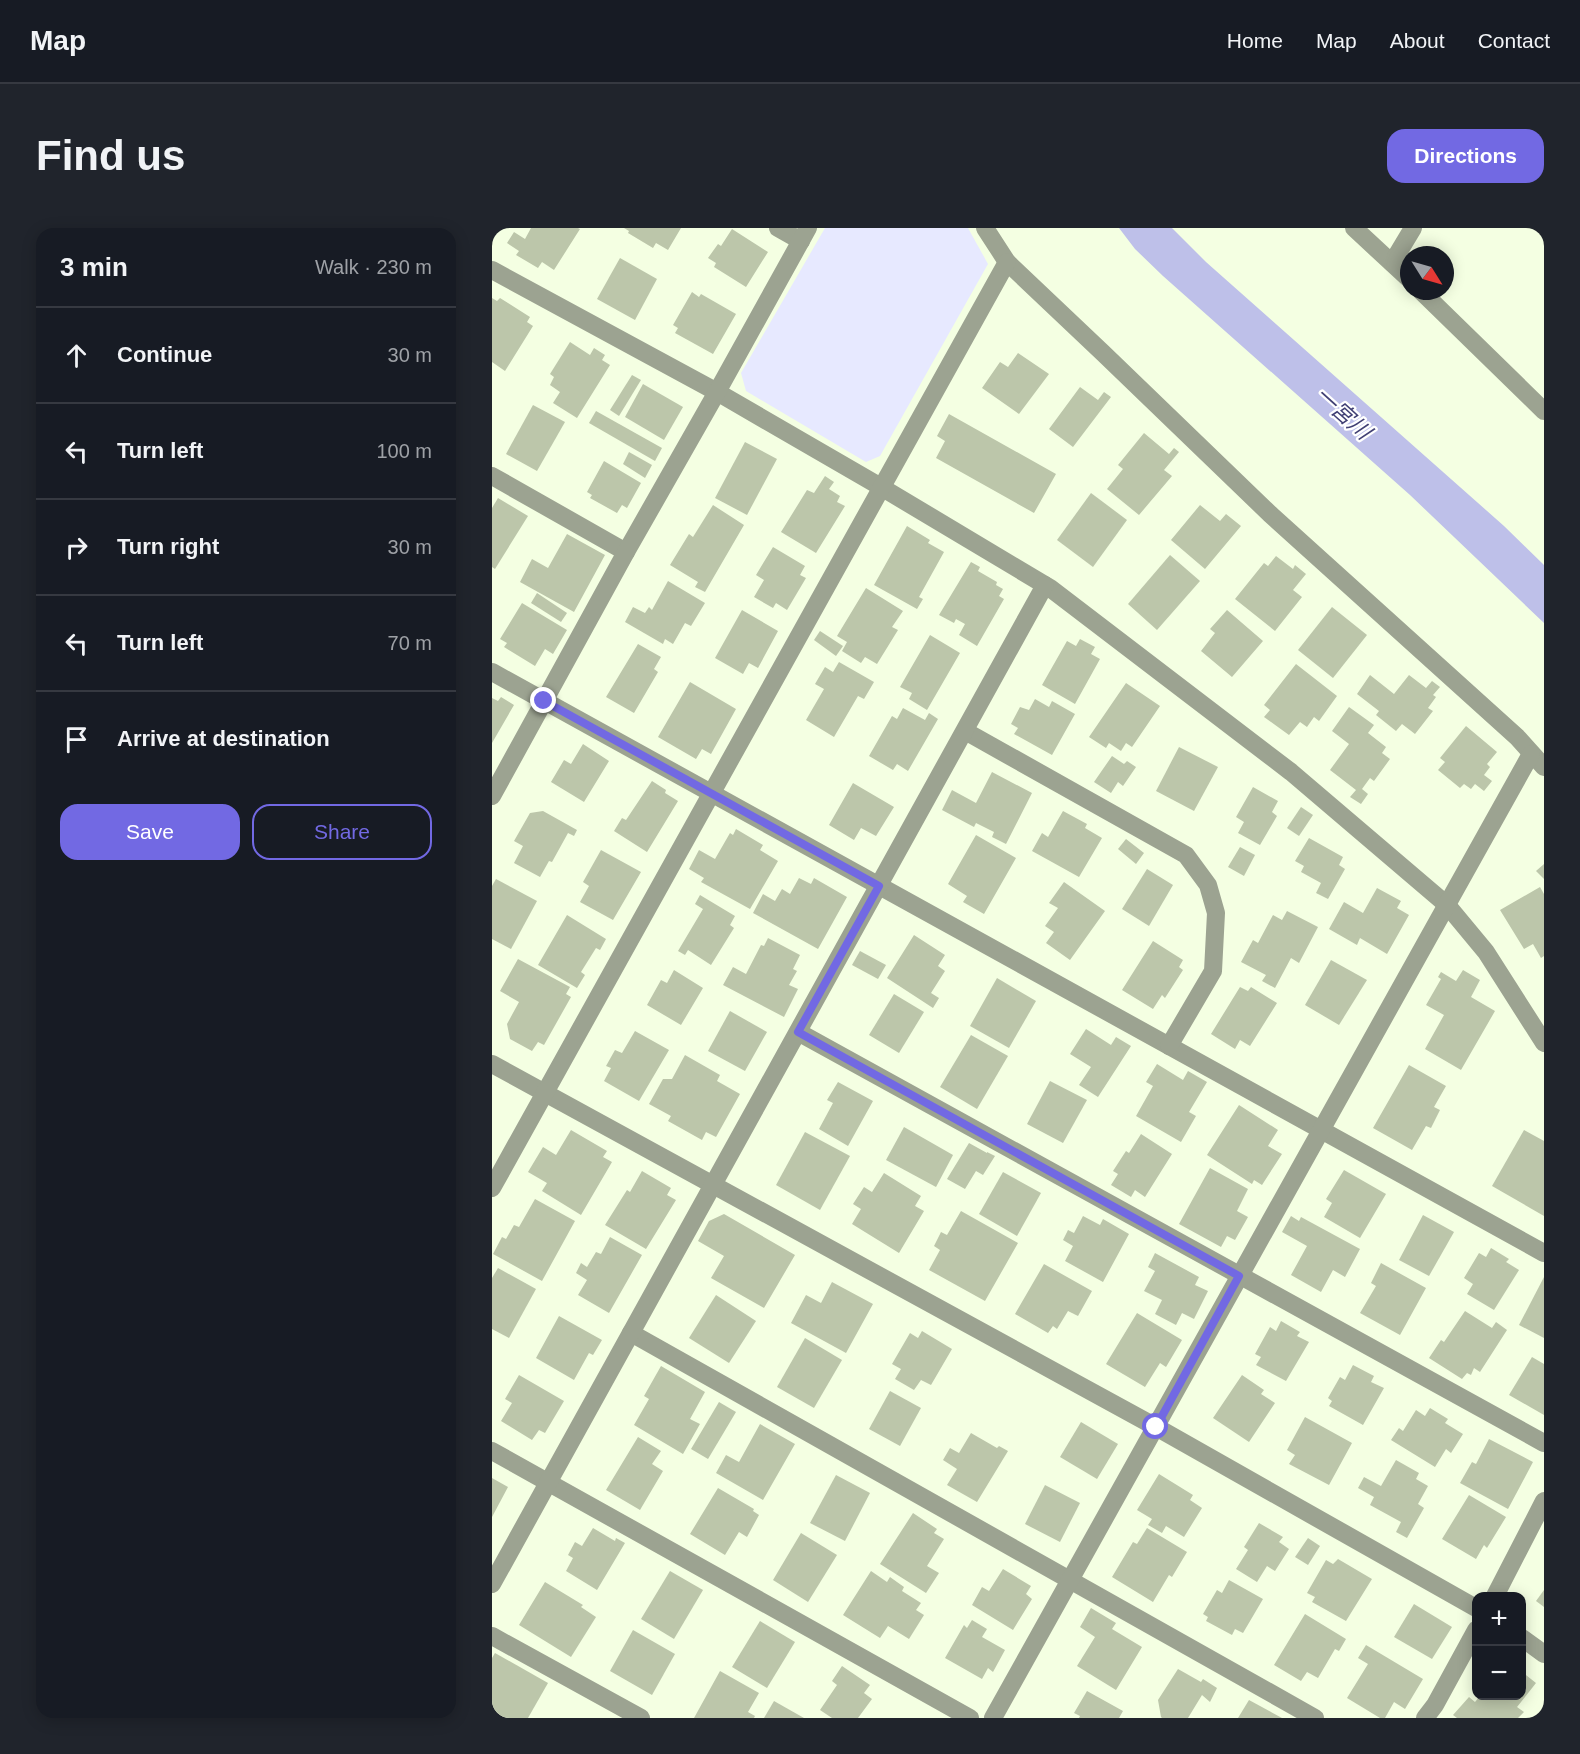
<!DOCTYPE html>
<meta charset="utf-8">
<style>
body{margin:0;font-family:Helvetica,"Noto Sans JP",sans-serif;background:#20242c;color:#f1f3f6}
.controls{position:absolute;right:18px;bottom:18px;display:grid;overflow:hidden;border-radius:12px;box-shadow:0 3px 15px #0003}
.controls button{width:54px;height:54px;display:grid;place-items:center;padding:0;border:0;border-bottom:2px solid #363941;background:#171b24;color:#f1f3f6;font:30px sans-serif}
.compass{position:absolute;left:908px;top:18px;width:54px;height:54px;border-radius:50%;background:#171b24;box-shadow:0 3px 15px #0003;rotate:127deg}
.stop{position:absolute;width:18px;height:18px;margin:-14px;border:4px solid #7269e3;border-radius:50%;background:#fff}
.stop.end{background:#7269e3;border-color:#fff;box-shadow:0 2px 6px #0008}
.list{margin:0;padding:0;list-style:none}
h2{display:flex;justify-content:space-between;align-items:center;height:78px;margin:0;padding:0 24px;font-size:26px}
h2 small{font-size:20px;font-weight:400;color:#9ea1a6}
.list li{display:grid;grid-template-columns:39px 1fr auto;gap:18px;align-items:center;box-sizing:border-box;height:96px;padding:0 24px;border-top:2px solid #363941}
.list b{display:block;font-size:22px;white-space:nowrap}
.list em{font-size:20px;font-style:normal;color:#9ea1a6}
.actions{display:flex;gap:12px;padding:18px 24px}
.actions a{flex:1;padding:14px 0;border:2px solid #7269e3;border-radius:18px;text-align:center;font-size:21px;color:#7269e3}
.actions .main{background:#7269e3;color:#fff}
.icon{flex:none;width:33px;height:33px;fill:none;stroke:currentColor;stroke-width:2;stroke-linecap:round;stroke-linejoin:round}
.map{position:relative;flex:none;width:1052px;height:1490px;overflow:hidden;border-radius:18px}
header{display:flex;align-items:center;gap:36px;box-sizing:border-box;height:84px;padding:0 30px;background:#171b24;border-bottom:2px solid #363941}
header strong{font-size:28px}
nav{display:flex;gap:33px;margin-inline-start:auto;font-size:21px}
.intro{display:flex;align-items:center;justify-content:space-between;box-sizing:border-box;height:144px;padding:0 36px}
h1{margin:0;font-size:42px}
.button{padding:15px 27px;border-radius:18px;background:#7269e3;color:#fff;font-size:21px;font-weight:700}
main{display:flex;gap:36px;padding:0 36px}
aside{flex:1;background:#171b24;border-radius:18px;box-shadow:0 3px 15px #0003}
.map>svg:first-child{display:block}
.green{fill:#e7e9ff}
.water{fill:#bec0e9}
.building{fill:#bcc6aa}
.lines{fill:none;stroke-linecap:round;stroke-linejoin:round}
.minor{stroke:#9ca391;stroke-width:18}
.route{stroke:#7269e3;stroke-width:8}
.labels{text-anchor:middle;dominant-baseline:central;stroke-width:4.5;stroke-linejoin:round;paint-order:stroke}
.water-label{font-size:22px;font-style:italic;fill:#414074;stroke:#fff}
</style>
<header>
<strong>Map</strong>
<nav><a>Home</a><a>Map</a><a>About</a><a>Contact</a></nav>
</header>
<div class="intro"><h1>Find us</h1><a class="button">Directions</a></div>
<main>
<aside>
<h2>3 min<small>Walk · 230 m</small></h2>
<ul class="list">
<li><svg class="icon" aria-label="ahead" viewBox="0 0 24 24"><path d="M12 20V5M6 11l6-6 6 6"/></svg><div><b>Continue</b></div><em>30 m</em></li>
<li><svg class="icon" aria-label="left" viewBox="0 0 24 24"><path d="M17 20v-9H6M10 6l-5 5 5 5"/></svg><div><b>Turn left</b></div><em>100 m</em></li>
<li><svg class="icon" aria-label="right" viewBox="0 0 24 24"><path d="M7 20v-9h11M14 6l5 5-5 5"/></svg><div><b>Turn right</b></div><em>30 m</em></li>
<li><svg class="icon" aria-label="left" viewBox="0 0 24 24"><path d="M17 20v-9H6M10 6l-5 5 5 5"/></svg><div><b>Turn left</b></div><em>70 m</em></li>
<li><svg class="icon" aria-label="arrive" viewBox="0 0 24 24"><path d="M6 21V4h12l-3 4 3 4H6"/></svg><div><b>Arrive at destination</b></div></li>
</ul>
<div class="actions"><a class="main">Save</a><a>Share</a></div>
</aside>
<div class="map">
<svg width="1052" height="1490" viewBox="0 0 1052 1490">
<rect width="100%" height="100%" fill="#f4ffe2"/>
<polygon class="green" points="333,0 476,0 496,36 388,228 374,234 254,163 249,145"/>
<polygon class="water" points="627,0 680,0 714,34 1012,298 1052,337 1052,395 918,267 671,48 643,21"/>
<g class="building">
<polygon points="39,0 86,0 88,1 62,42 50,34 46,40 24,27 27,23 15,15 22,4 33,11"/>
<polygon points="132,0 189,0 176,22 164,15 161,20 136,5 137,3"/>
<polygon points="240,1 276,24 254,59 222,39 224,35 216,30 226,16 229,18"/>
<polygon points="128,30 165,51 143,92 105,71"/>
<polygon points="200,64 207,69 209,66 244,86 221,126 183,105 186,100 181,97"/>
<polygon points="0,70 5,73 8,70 38,89 35,94 41,98 13,143 0,134"/>
<polygon points="78,114 98,127 102,120 113,127 110,132 118,137 85,190 61,175 68,164 58,157 62,149 58,146"/>
<polygon points="526,125 557,146 527,186 490,160 508,134 516,139"/>
<polygon points="140,147 149,152 127,188 118,182"/>
<polygon points="151,156 191,179 172,212 133,189"/>
<polygon points="588,159 606,172 612,164 619,169 581,219 557,201"/>
<polygon points="41,177 73,194 45,243 14,226"/>
<polygon points="104,183 170,220 163,233 97,195"/>
<polygon points="457,186 564,246 542,285 444,230 453,213 445,208"/>
<polygon points="652,205 677,226 682,220 687,224 672,242 680,248 647,287 615,261 631,241 626,237"/>
<polygon points="253,214 285,231 255,287 223,270"/>
<polygon points="137,224 160,237 153,250 131,236"/>
<polygon points="112,233 149,255 135,280 130,277 125,285 98,270 100,267 95,264"/>
<polygon points="333,248 342,254 337,261 348,268 345,274 353,278 324,325 289,304 315,262 322,265"/>
<polygon points="599,265 635,292 601,339 565,312"/>
<polygon points="6,270 36,288 3,341 0,339 0,280"/>
<polygon points="221,277 252,297 213,364 203,359 206,354 178,337 197,306 201,309"/>
<polygon points="708,277 728,293 734,286 749,298 713,341 679,312"/>
<polygon points="415,298 438,312 436,315 452,324 427,369 431,371 425,381 382,357"/>
<polygon points="75,306 113,327 82,384 28,354 40,331 56,340"/>
<polygon points="281,319 313,338 308,347 314,350 295,382 284,375 281,380 262,369 272,352 264,347"/>
<polygon points="678,327 708,353 665,402 636,376"/>
<polygon points="784,328 801,341 803,337 814,346 801,362 810,369 783,403 743,371 772,335 776,338"/>
<polygon points="479,334 488,339 486,343 505,354 504,357 511,361 507,368 512,371 485,418 467,407 473,396 464,391 462,395 447,387"/>
<polygon points="176,353 213,375 199,398 193,395 181,416 173,411 171,416 133,394 141,379 153,385 157,379 160,382"/>
<polygon points="374,360 411,383 400,399 406,402 385,436 373,429 369,435 350,423 355,414 345,408"/>
<polygon points="45,365 75,385 69,394 39,375"/>
<polygon points="30,375 75,402 61,426 53,421 43,438 12,419 15,415 8,411"/>
<polygon points="840,379 875,407 841,450 806,422"/>
<polygon points="250,382 286,403 266,440 257,435 251,446 223,430"/>
<polygon points="735,382 771,413 740,449 709,423 723,405 718,401"/>
<polygon points="328,403 351,418 344,428 322,412"/>
<polygon points="438,407 468,425 435,482 417,471 420,465 408,459"/>
<polygon points="588,411 603,419 599,426 608,431 583,476 550,457 575,413 584,418"/>
<polygon points="146,416 169,429 162,441 166,444 142,485 114,469"/>
<polygon points="347,434 382,454 372,471 366,468 342,509 314,492 332,461 323,456 333,439 341,444"/>
<polygon points="804,436 845,468 827,493 822,489 815,499 808,494 797,507 772,489 778,482 772,477"/>
<polygon points="878,447 902,466 917,447 934,460 940,453 948,459 941,467 944,469 936,480 941,483 923,506 910,496 904,503 884,487 887,483 865,466"/>
<polygon points="198,454 244,481 219,526 210,521 204,531 166,509"/>
<polygon points="634,455 668,478 640,519 634,515 629,523 617,515 614,520 597,509"/>
<polygon points="9,469 22,477 0,515 0,470 6,473"/>
<polygon points="543,471 557,479 560,473 583,486 560,527 522,506 526,500 519,496 528,479 537,482"/>
<polygon points="857,479 882,497 876,505 894,519 890,525 898,531 882,553 878,550 870,561 876,566 869,576 858,569 864,562 838,542 857,516 840,503"/>
<polygon points="411,480 433,492 437,485 446,491 416,543 405,536 401,542 377,528 400,488 405,491"/>
<polygon points="974,498 1005,524 995,536 998,539 992,547 1000,553 992,563 983,556 979,561 972,556 968,560 946,542 953,534 948,530"/>
<polygon points="91,516 117,533 92,574 59,554 72,532 79,536"/>
<polygon points="687,519 726,539 702,583 664,563"/>
<polygon points="620,528 632,536 635,533 644,539 631,558 626,554 619,565 602,554"/>
<polygon points="500,544 540,565 514,616 500,609 502,604 484,595 482,599 450,582 460,562 484,575"/>
<polygon points="160,553 174,562 173,565 186,573 155,624 122,603 130,590 134,592"/>
<polygon points="361,555 402,579 384,608 369,600 362,612 337,597"/>
<polygon points="761,559 786,573 780,584 785,588 768,617 746,605 752,594 744,589"/>
<polygon points="809,579 821,587 807,608 795,600"/>
<polygon points="51,583 85,602 82,608 76,605 60,634 57,633 48,649 22,635 31,618 22,613 38,585"/>
<polygon points="571,583 595,596 593,600 610,610 587,649 540,623 550,605 556,609"/>
<polygon points="244,601 271,617 268,622 286,633 258,681 209,654 212,650 197,641 207,622 223,631 238,605 241,607"/>
<polygon points="484,607 524,630 492,686 471,674 475,668 456,656"/>
<polygon points="817,610 851,629 847,637 853,641 836,671 824,665 829,655 809,644 812,638 803,633"/>
<polygon points="634,611 652,625 644,636 626,621"/>
<polygon points="748,619 763,627 752,648 736,639"/>
<polygon points="109,622 149,644 121,692 88,674 97,658 91,654"/>
<polygon points="1052,636 1052,651 1044,643"/>
<polygon points="655,641 681,657 657,698 630,681"/>
<polygon points="307,650 319,656 322,650 355,669 326,721 261,685 271,666 283,673 290,661 298,666"/>
<polygon points="4,651 45,673 19,721 0,711 0,658"/>
<polygon points="572,654 613,683 578,732 554,715 562,704 553,698 566,680 557,675"/>
<polygon points="1048,659 1052,666 1052,728 1049,730 1041,716 1032,721 1008,682"/>
<polygon points="885,660 909,673 905,680 917,687 895,726 868,710 865,717 837,701 852,674 871,685"/>
<polygon points="208,667 243,688 238,697 242,700 219,737 196,722 193,727 186,723 211,681 203,676"/>
<polygon points="795,683 826,699 807,735 799,730 783,760 770,753 774,747 749,734 761,712 766,715 781,687 790,692"/>
<polygon points="75,687 114,711 108,722 104,720 89,744 93,747 85,760 46,737"/>
<polygon points="422,707 453,727 446,738 453,743 439,765 447,770 441,780 395,750"/>
<polygon points="276,710 308,727 301,741 305,743 297,757 306,761 292,789 231,757 241,739 254,746 269,717 272,718"/>
<polygon points="661,713 691,732 687,739 691,742 673,770 670,767 661,781 630,762"/>
<polygon points="368,723 394,737 386,751 360,737"/>
<polygon points="26,731 78,759 74,766 79,769 52,817 46,814 40,823 18,811 15,796 27,774 8,763"/>
<polygon points="839,732 875,752 847,797 813,777"/>
<polygon points="182,742 211,760 189,797 155,777 169,752 175,755"/>
<polygon points="971,742 988,752 979,769 1003,783 969,842 933,821 952,787 934,777 949,751 946,749 949,744 964,753"/>
<polygon points="505,750 544,773 517,820 478,798"/>
<polygon points="748,759 756,763 759,759 785,775 758,818 748,812 743,821 719,806"/>
<polygon points="402,766 432,784 407,825 377,807"/>
<polygon points="238,783 275,804 253,843 216,823"/>
<polygon points="594,801 619,817 624,809 639,818 606,869 587,857 599,839 578,826"/>
<polygon points="143,803 177,822 147,873 112,853 119,840 114,838 123,822 130,825"/>
<polygon points="479,807 516,828 485,881 448,859"/>
<polygon points="193,827 228,847 225,853 248,866 224,909 214,904 210,912 176,893 179,888 157,876 171,851 180,851"/>
<polygon points="665,836 691,852 696,843 715,854 697,884 704,888 689,914 644,888 661,858 654,854"/>
<polygon points="917,837 954,858 942,879 948,882 939,900 934,898 920,922 881,900"/>
<polygon points="558,853 595,872 571,915 535,896"/>
<polygon points="346,854 381,873 356,918 327,901 341,875 335,872"/>
<polygon points="747,877 786,902 776,918 790,926 770,957 762,952 760,956 715,927"/>
<polygon points="412,899 461,927 444,959 394,932"/>
<polygon points="79,902 115,923 111,929 120,934 89,987 50,963 55,955 36,944 51,919 64,927"/>
<polygon points="1032,902 1052,913 1052,988 1000,958"/>
<polygon points="313,904 358,928 328,982 284,957"/>
<polygon points="649,906 680,926 653,969 643,962 639,969 619,957 626,946 621,943 634,923 637,925"/>
<polygon points="477,915 495,925 495,924 503,928 491,947 484,943 473,961 455,951"/>
<polygon points="718,940 756,961 745,983 756,989 743,1012 735,1008 729,1019 687,996"/>
<polygon points="852,942 894,966 868,1010 832,989 840,975 834,971"/>
<polygon points="150,943 179,960 175,967 184,972 154,1021 113,997 135,962 138,964"/>
<polygon points="511,944 549,965 525,1008 487,986"/>
<polygon points="392,945 429,968 423,978 432,983 407,1025 360,996 369,981 361,976 372,959 380,964"/>
<polygon points="43,971 83,993 50,1053 1,1026 10,1009 14,1011 22,997 27,999"/>
<polygon points="469,983 526,1015 493,1073 437,1042 448,1022 442,1018 449,1004 455,1007"/>
<polygon points="232,986 303,1027 272,1080 219,1050 232,1028 206,1013 217,993"/>
<polygon points="931,987 962,1004 937,1048 907,1032"/>
<polygon points="591,988 608,997 611,991 637,1006 611,1054 573,1033 581,1018 571,1012 576,1002 582,1005"/>
<polygon points="799,988 807,993 809,989 868,1021 853,1049 841,1042 829,1064 799,1047 815,1018 790,1004"/>
<polygon points="118,1009 150,1027 117,1085 86,1067 95,1052 84,1045 89,1035 95,1039 104,1024 109,1026"/>
<polygon points="999,1020 1017,1031 1014,1034 1027,1042 1002,1082 975,1066 981,1056 972,1050 987,1025 994,1029"/>
<polygon points="663,1025 707,1049 703,1057 716,1063 702,1091 690,1085 684,1097 663,1086 670,1072 652,1063 663,1043 656,1039"/>
<polygon points="889,1035 934,1060 908,1107 868,1085 884,1058 879,1055"/>
<polygon points="552,1036 600,1063 586,1088 576,1083 565,1101 561,1098 556,1105 523,1086"/>
<polygon points="6,1040 44,1061 17,1110 0,1101 0,1050"/>
<polygon points="1052,1049 1052,1110 1027,1097"/>
<polygon points="340,1054 381,1076 354,1125 299,1095 314,1067 329,1075"/>
<polygon points="224,1067 264,1093 237,1135 197,1110"/>
<polygon points="973,1083 1000,1100 1004,1094 1015,1102 988,1144 982,1140 979,1147 975,1145 970,1151 937,1130 949,1112 952,1114"/>
<polygon points="645,1085 690,1112 674,1139 668,1135 653,1159 614,1136"/>
<polygon points="67,1088 110,1112 101,1127 97,1125 82,1152 44,1130"/>
<polygon points="789,1093 808,1104 805,1108 817,1114 794,1153 764,1137 769,1129 763,1126 778,1099 784,1103"/>
<polygon points="430,1103 460,1121 439,1157 429,1152 422,1162 403,1151 409,1141 400,1136 418,1105 426,1110"/>
<polygon points="313,1110 350,1132 322,1180 285,1159"/>
<polygon points="1040,1129 1052,1136 1052,1187 1017,1167"/>
<polygon points="861,1137 882,1148 879,1154 892,1160 871,1197 837,1178 840,1173 836,1170 848,1149 853,1152"/>
<polygon points="169,1138 213,1164 198,1191 208,1196 191,1226 142,1197 157,1171 152,1168"/>
<polygon points="27,1147 72,1173 53,1205 47,1202 40,1212 9,1193 20,1175 13,1171"/>
<polygon points="750,1147 772,1162 769,1166 783,1175 757,1214 721,1190"/>
<polygon points="398,1163 429,1180 408,1218 377,1201"/>
<polygon points="227,1174 244,1184 216,1231 199,1221"/>
<polygon points="938,1180 956,1191 953,1195 971,1206 959,1225 954,1221 943,1239 899,1212 907,1200 911,1203 924,1182 933,1188"/>
<polygon points="813,1189 860,1215 837,1257 797,1236 803,1227 795,1222"/>
<polygon points="589,1194 626,1216 605,1251 568,1229"/>
<polygon points="268,1196 303,1216 271,1272 224,1245 234,1227 247,1234"/>
<polygon points="479,1205 505,1220 507,1218 516,1223 485,1274 455,1257 465,1241 451,1232 458,1220 467,1225"/>
<polygon points="146,1209 169,1223 160,1236 171,1243 148,1282 114,1262"/>
<polygon points="997,1211 1041,1234 1016,1281 968,1255 980,1234 984,1236"/>
<polygon points="904,1232 927,1245 924,1251 936,1258 926,1276 932,1280 915,1310 904,1304 909,1294 878,1277 882,1269 866,1260 872,1249 889,1258"/>
<polygon points="667,1246 701,1267 698,1272 710,1280 692,1309 674,1298 670,1305 656,1297 660,1291 645,1282"/>
<polygon points="344,1247 378,1265 353,1313 318,1295"/>
<polygon points="0,1250 16,1259 0,1289"/>
<polygon points="553,1257 588,1275 568,1314 533,1296"/>
<polygon points="226,1260 262,1281 261,1283 267,1287 255,1309 247,1304 233,1327 198,1306"/>
<polygon points="977,1267 1014,1289 995,1320 992,1317 984,1331 950,1311"/>
<polygon points="421,1285 445,1301 442,1305 452,1311 435,1338 447,1345 434,1365 388,1336"/>
<polygon points="767,1295 791,1309 787,1314 797,1321 783,1343 775,1338 765,1354 744,1341 756,1322 752,1319"/>
<polygon points="101,1300 123,1313 124,1310 133,1315 105,1362 74,1343 81,1330 76,1327 83,1314 90,1318"/>
<polygon points="655,1300 695,1324 680,1349 677,1347 661,1374 620,1349 641,1314 645,1316"/>
<polygon points="309,1305 345,1327 316,1374 281,1352"/>
<polygon points="816,1310 828,1318 816,1337 803,1329"/>
<polygon points="846,1331 880,1351 854,1393 820,1374 823,1369 815,1365 834,1332 841,1336"/>
<polygon points="511,1341 539,1358 534,1366 540,1371 521,1402 480,1377 490,1359 497,1363"/>
<polygon points="178,1343 211,1362 182,1411 149,1391"/>
<polygon points="379,1343 395,1354 398,1349 412,1359 410,1363 429,1375 424,1382 432,1387 417,1411 396,1398 388,1410 351,1387"/>
<polygon points="737,1352 771,1371 751,1405 743,1401 740,1407 714,1393 716,1389 711,1386 725,1362 730,1365"/>
<polygon points="53,1354 91,1377 89,1379 104,1389 79,1429 27,1397"/>
<polygon points="1052,1362 1052,1379 1044,1373"/>
<polygon points="922,1376 960,1399 940,1431 902,1409"/>
<polygon points="599,1380 624,1395 620,1401 650,1419 624,1462 585,1438 603,1409 588,1399"/>
<polygon points="813,1386 854,1411 847,1423 843,1421 826,1450 815,1444 809,1453 782,1437"/>
<polygon points="480,1392 495,1401 490,1409 513,1422 501,1444 496,1440 490,1451 453,1430 472,1397 475,1400"/>
<polygon points="268,1393 303,1414 275,1460 240,1439"/>
<polygon points="141,1402 183,1426 160,1467 118,1443"/>
<polygon points="874,1417 931,1451 913,1481 902,1474 893,1490 888,1490 855,1470 876,1436 866,1430"/>
<polygon points="3,1425 56,1455 36,1490 0,1490 0,1430"/>
<polygon points="350,1438 378,1457 372,1465 380,1471 366,1490 340,1490 328,1482 345,1457 340,1453"/>
<polygon points="686,1441 709,1454 711,1451 725,1460 718,1474 710,1467 696,1490 670,1490 669,1489 666,1472"/>
<polygon points="228,1443 267,1465 256,1484 263,1488 262,1490 202,1490"/>
<polygon points="1030,1444 1044,1455 1025,1479 1032,1484 1026,1490 965,1490 961,1487 977,1469 983,1474 988,1468 1030,1468"/>
<polygon points="595,1463 631,1483 627,1490 587,1490 588,1488 582,1485"/>
<polygon points="757,1472 790,1490 746,1490"/>
<polygon points="282,1473 312,1490 272,1490"/>
</g>
<g class="lines">
<g class="minor">
<polyline points="286,0 309,13"/>
<polyline points="493,0 515,34 611,125 778,286 1025,509 1052,539"/>
<polyline points="862,0 917,51"/>
<polyline points="900,35 921,0"/>
<polyline points="0,42 225,164 389,259 558,360 799,544 955,677 994,724 1052,815"/>
<polyline points="929,63 1052,183"/>
<polyline points="0,248 134,324"/>
<polyline points="0,444 1052,1025"/>
<polyline points="473,503 694,627 716,657 724,685 721,743 677,818"/>
<polyline points="0,568 134,324 225,164 316,0"/>
<polyline points="306,804 1052,1215"/>
<polyline points="0,836 664,1199 984,1380"/>
<polyline points="0,960 515,34"/>
<polyline points="139,1105 823,1490"/>
<polyline points="0,1223 478,1490"/>
<polyline points="0,1356 553,357"/>
<polyline points="1003,1368 1052,1273"/>
<polyline points="0,1408 149,1490"/>
<polyline points="1030,1410 1052,1426"/>
<polyline points="501,1490 1039,526"/>
<polyline points="933,1490 943,1477 984,1402"/>
</g>
</g>
<g class="lines">
<polyline class="route" points="52,473 387,658 306,804 747,1048 664,1199"/>
</g>
<g class="labels">
<g class="water-label">
<text transform="translate(851 185) rotate(42)">一宮川</text>
</g>
</g>
</svg>
<div class="controls">
<button>+</button>
<button>−</button>
</div>
<svg class="compass" viewBox="-18 -18 36 36"><path d="M0-13l5 13h-10z" fill="#e53935"/><path d="M0 13l5-13h-10z" fill="#9ea1a6"/></svg>
<div class="stop" style="left:664px;top:1199px"></div>
<div class="stop end" style="left:52px;top:473px"></div>
</div>
</main>
